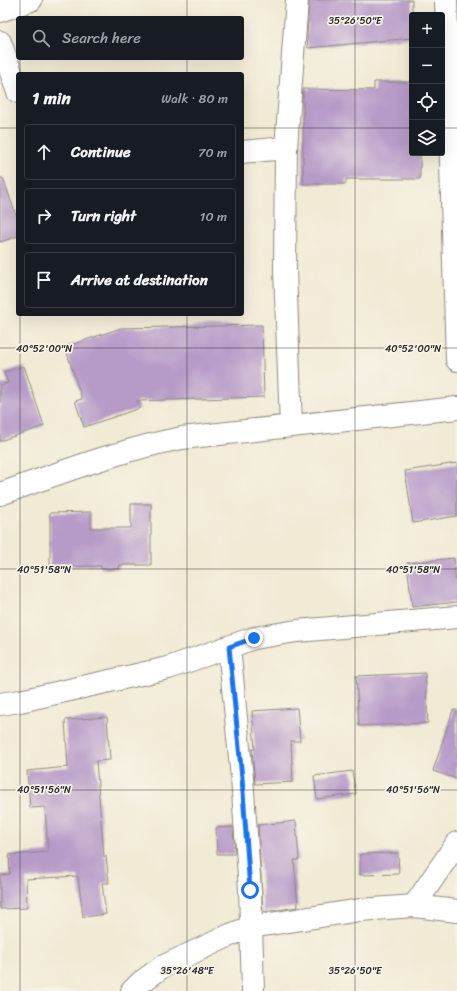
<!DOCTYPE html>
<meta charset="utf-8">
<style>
body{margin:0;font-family:Sriracha,sans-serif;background:#242831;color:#f1f3f6}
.controls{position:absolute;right:12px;top:12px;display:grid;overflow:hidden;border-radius:4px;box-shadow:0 4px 16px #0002}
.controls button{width:36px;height:36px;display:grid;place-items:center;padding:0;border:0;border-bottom:1px solid #363941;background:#171b24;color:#f1f3f6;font:20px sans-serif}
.stop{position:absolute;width:12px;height:12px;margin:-9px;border:3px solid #1a73e8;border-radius:50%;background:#fff}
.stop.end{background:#1a73e8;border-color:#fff;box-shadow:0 1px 4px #0008}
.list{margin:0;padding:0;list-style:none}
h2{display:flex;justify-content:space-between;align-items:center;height:52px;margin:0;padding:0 16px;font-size:17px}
h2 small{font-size:13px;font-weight:400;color:#9ea1a6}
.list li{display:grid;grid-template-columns:26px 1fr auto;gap:12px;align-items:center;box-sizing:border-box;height:56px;margin:0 8px 8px;padding:0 8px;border:1px solid #363941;border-radius:4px}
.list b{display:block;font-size:15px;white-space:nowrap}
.list em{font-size:13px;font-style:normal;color:#9ea1a6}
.icon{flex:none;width:22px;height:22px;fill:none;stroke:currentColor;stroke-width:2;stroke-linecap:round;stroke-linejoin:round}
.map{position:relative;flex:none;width:457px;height:991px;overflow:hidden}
.search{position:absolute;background:#171b24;box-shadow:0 4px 16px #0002;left:16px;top:16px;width:228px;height:44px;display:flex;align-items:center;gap:10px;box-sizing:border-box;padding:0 14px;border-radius:4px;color:#9ea1a6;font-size:15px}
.panel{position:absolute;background:#171b24;box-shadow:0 4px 16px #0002;left:16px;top:72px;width:228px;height:244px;border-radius:4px}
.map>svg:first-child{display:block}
.building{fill:#b69ac8}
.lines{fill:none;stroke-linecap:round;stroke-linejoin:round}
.minor-casing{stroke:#8e8a80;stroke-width:24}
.primary-casing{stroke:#8e8a80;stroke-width:24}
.minor{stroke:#fff;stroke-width:22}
.primary{stroke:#fff;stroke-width:22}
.route{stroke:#1a73e8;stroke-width:5}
.ticks{fill:none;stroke:#2b2b2b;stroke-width:1;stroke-opacity:0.45}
.ticks-label{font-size:10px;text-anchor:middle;fill:#2b2b2b;stroke:#f7f3e8;stroke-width:3.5;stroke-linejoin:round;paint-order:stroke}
</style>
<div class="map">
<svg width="457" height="991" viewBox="0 0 457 991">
<rect width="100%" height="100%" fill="#f7f3e8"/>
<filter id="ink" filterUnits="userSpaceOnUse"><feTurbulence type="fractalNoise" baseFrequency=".025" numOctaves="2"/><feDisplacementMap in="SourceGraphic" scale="8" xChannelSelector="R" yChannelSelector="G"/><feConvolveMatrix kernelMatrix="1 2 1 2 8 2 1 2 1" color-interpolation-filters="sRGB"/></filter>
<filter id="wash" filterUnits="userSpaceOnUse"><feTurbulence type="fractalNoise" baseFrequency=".012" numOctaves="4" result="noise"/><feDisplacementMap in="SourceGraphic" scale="16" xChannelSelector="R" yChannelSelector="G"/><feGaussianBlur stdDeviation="0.9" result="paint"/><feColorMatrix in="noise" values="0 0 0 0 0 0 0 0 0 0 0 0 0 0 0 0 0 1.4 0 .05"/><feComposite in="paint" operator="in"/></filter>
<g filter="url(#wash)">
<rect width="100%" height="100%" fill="#f1ead4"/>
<g id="blocks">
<g class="building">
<polygon points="309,0 412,0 412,38 308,48 307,36"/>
<polygon points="374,82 412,82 412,153 420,153 420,179 346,179 346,184 303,184 303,89 374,90"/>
<polygon points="0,178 3,178 18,221 18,236 0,242"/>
<polygon points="262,325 264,397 137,401 140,408 84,427 75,401 82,399 65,347 121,328"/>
<polygon points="24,366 44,426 0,441 0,385 8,383 4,372"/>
<polygon points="457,463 457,516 413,523 405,471"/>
<polygon points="131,504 151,504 151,565 120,565 119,569 101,569 101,566 50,567 50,513 91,512 91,528 131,528"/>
<polygon points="454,558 457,602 412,607 407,563"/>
<polygon points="425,673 428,723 359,726 356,676"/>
<polygon points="297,708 300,741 291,741 293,782 255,784 252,749 255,749 252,711"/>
<polygon points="453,710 457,710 457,779 433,771"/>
<polygon points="107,717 110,760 96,761 104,857 106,856 109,883 102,883 106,914 83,917 78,876 26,879 27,908 0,909 0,875 10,874 9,855 48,852 45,807 30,808 27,771 68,767 65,720"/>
<polygon points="352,771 356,794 317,799 314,776"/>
<polygon points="296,821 299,860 294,860 298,907 263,912 258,825"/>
<polygon points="233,827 235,854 217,854 216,828"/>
<polygon points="398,853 399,874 360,875 360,854"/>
</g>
</g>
</g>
<g filter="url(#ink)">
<use href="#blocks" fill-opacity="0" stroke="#8e8a80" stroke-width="1"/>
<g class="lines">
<defs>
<g id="minor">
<polyline points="446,0 457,360"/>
<polyline points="0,42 18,92"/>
<polyline points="242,152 286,148"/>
<polyline points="291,426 285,270 286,148 297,0"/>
<path d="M0,494C60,473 119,450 182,438L457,408"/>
<polyline points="229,647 242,778 250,890 253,991"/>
<polyline points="0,704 20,701 168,668 254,638 297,631 457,617"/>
<polyline points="414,906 457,843"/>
<polyline points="132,991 140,983 162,967 230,935 251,927 360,910 414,906 457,911"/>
</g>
<polyline id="primary" points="0,11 31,0"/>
</defs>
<use href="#minor" class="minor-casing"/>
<use href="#primary" class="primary-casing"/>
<use href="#minor" class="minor"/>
<use href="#primary" class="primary"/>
</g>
</g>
<g class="lines" filter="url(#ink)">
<polyline class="route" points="250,890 242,778 229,647 254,638"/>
</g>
<path class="ticks" d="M20,0V18M187,0V18M355,0V991M20,58V74M187,58V74M0,128H18M242,128H412M442,128H457M20,314V991M187,314V991M0,348H457M0,569H457M0,790H457"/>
<g class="ticks-label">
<text x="355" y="24">35°26'50"E</text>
<text x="44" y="352">40°52'00"N</text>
<text x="413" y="352">40°52'00"N</text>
<text x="44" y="573">40°51'58"N</text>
<text x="413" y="573">40°51'58"N</text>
<text x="44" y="793">40°51'56"N</text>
<text x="413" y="793">40°51'56"N</text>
<text x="187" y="974">35°26'48"E</text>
<text x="355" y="974">35°26'50"E</text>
</g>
</svg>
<div class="controls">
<button>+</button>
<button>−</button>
<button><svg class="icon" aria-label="locate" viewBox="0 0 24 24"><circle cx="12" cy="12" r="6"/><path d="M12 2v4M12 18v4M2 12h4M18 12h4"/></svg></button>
<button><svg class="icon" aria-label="layers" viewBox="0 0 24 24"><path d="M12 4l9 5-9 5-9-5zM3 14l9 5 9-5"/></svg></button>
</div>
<div class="stop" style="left:250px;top:890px"></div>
<div class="stop end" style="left:254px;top:638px"></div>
<div class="search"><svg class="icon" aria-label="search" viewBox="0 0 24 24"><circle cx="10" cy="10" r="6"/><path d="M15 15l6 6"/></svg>Search here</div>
<section class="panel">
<h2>1 min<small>Walk · 80 m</small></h2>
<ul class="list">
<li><svg class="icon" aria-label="ahead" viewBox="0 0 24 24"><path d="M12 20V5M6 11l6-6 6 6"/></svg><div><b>Continue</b></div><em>70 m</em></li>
<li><svg class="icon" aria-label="right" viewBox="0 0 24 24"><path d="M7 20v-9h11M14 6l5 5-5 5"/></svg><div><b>Turn right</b></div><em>10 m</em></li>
<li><svg class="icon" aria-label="arrive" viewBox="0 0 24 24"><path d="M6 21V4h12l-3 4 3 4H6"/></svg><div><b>Arrive at destination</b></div></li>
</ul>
</section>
</div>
